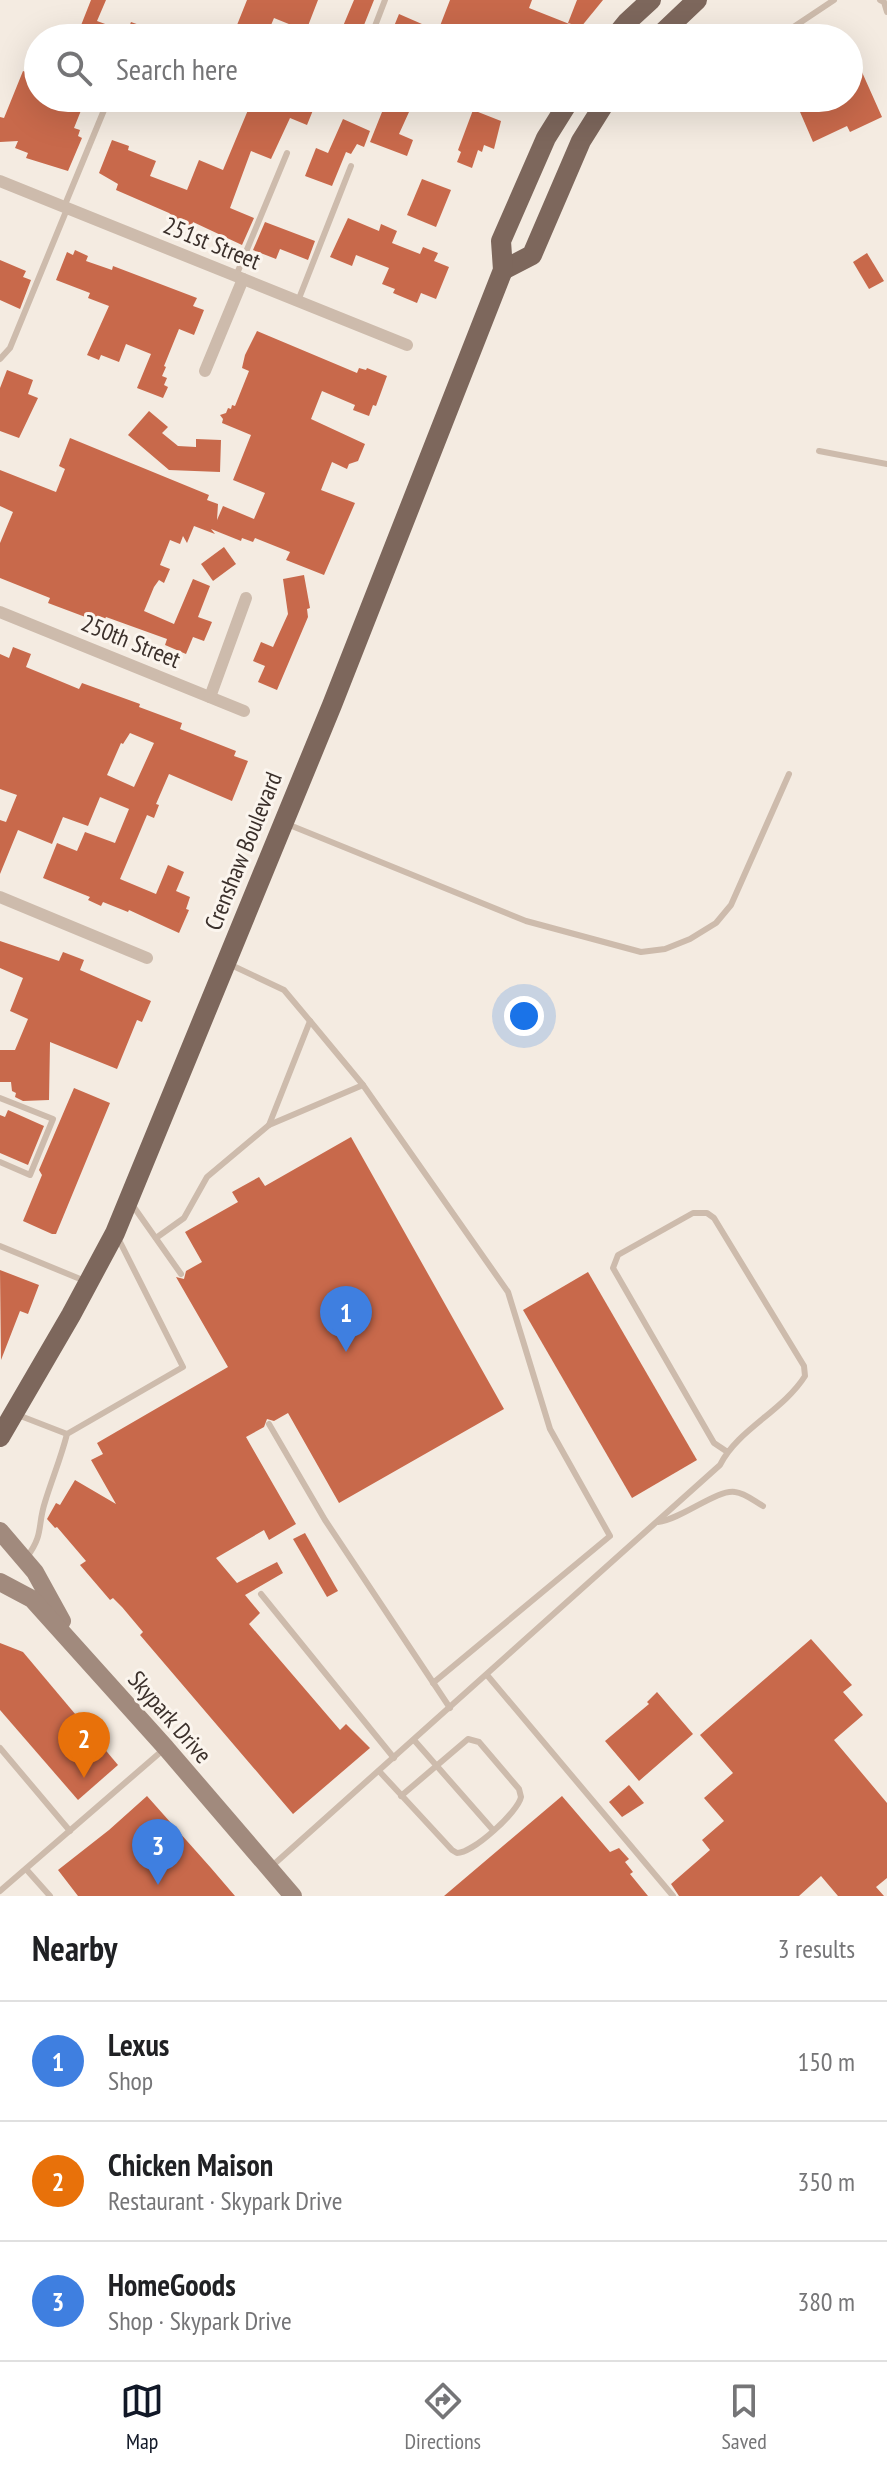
<!DOCTYPE html>
<meta charset="utf-8">
<style>
body{margin:0;font-family:"PT Sans Narrow",sans-serif;background:#f6f6f6;color:#202124}
.you{position:absolute;left:524px;top:1016px;width:28px;height:28px;margin:-20px;border:6px solid #fff;border-radius:50%;background:#1a73e8;box-shadow:0 0 0 12px #1a73e833}
.badge{display:grid;place-items:center;width:52px;height:52px;border-radius:50%;background:#111827;color:#fff;font-size:26px;font-weight:700}
.pin{position:absolute;translate:-50% -66px;filter:drop-shadow(0 2px 4px #0008)}
.pin::after{content:'';position:absolute;top:42px;width:28px;height:24px;background:inherit;clip-path:polygon(0 0,100% 0,50% 100%)}
.list{margin:0;padding:0;list-style:none}
h2{display:flex;justify-content:space-between;align-items:center;height:104px;margin:0;padding:0 32px;font-size:34px}
h2 small{font-size:26px;font-weight:400;color:#757577}
.list li{display:grid;grid-template-columns:52px 1fr auto;gap:24px;align-items:center;box-sizing:border-box;height:120px;padding:0 32px;border-top:2px solid #e0e0e0}
.list b{display:block;font-size:30px;white-space:nowrap}
.list p{margin:0;font-size:26px;white-space:nowrap;color:#757577}
.list em{font-size:26px;font-style:normal;color:#757577}
.icon{flex:none;width:44px;height:44px;fill:none;stroke:currentColor;stroke-width:2;stroke-linecap:round;stroke-linejoin:round}
.map{position:relative;flex:none;width:887px;height:1896px;overflow:hidden}
.search{position:absolute;background:#fff;box-shadow:0 8px 32px #0002;left:24px;right:24px;top:24px;height:88px;display:flex;align-items:center;gap:20px;box-sizing:border-box;padding:0 28px;border-radius:44px;color:#757577;font-size:30px}
.sheet{height:464px;background:#fff}
nav{display:flex;justify-content:space-around;align-items:center;box-sizing:border-box;height:112px;border-top:2px solid #e0e0e0;background:#fff;font-size:22px;color:#757577}
nav a{display:grid;justify-items:center;gap:4px}
nav .on{color:#111827}
.map>svg:first-child{display:block}
.building{fill:#c8694b;fill-rule:evenodd}
.lines{fill:none;stroke-linecap:round;stroke-linejoin:round}
.service{stroke:#cdbbac;stroke-width:6}
.minor{stroke:#cdbbac;stroke-width:12}
.secondary{stroke:#a18a7d;stroke-width:18}
.primary{stroke:#7d675c;stroke-width:20}
.labels{text-anchor:middle;dominant-baseline:central;stroke-width:6;stroke-linejoin:round;paint-order:stroke}
.street-label{font-size:24px;fill:#3b302b;stroke:#fbf5ee}
</style>
<div class="map">
<svg width="887" height="1896" viewBox="0 0 887 1896">
<rect width="100%" height="100%" fill="#f4ebe1"/>
<g class="building">
<polygon points="91,0 106,0 97,21 127,32 131,22 145,27 141,38 76,38"/>
<polygon points="247,0 318,0 306,31 274,18 266,37 237,25"/>
<polygon points="354,0 374,0 364,25 372,31 390,36 399,14 438,31 450,0 532,0 529,8 577,27 573,38 565,38 538,27 536,33 530,31 527,38 338,38"/>
<polygon points="577,0 603,0 581,27 568,23"/>
<polygon points="849,43 882,117 850,132 847,126 813,142 794,98 849,98"/>
<polygon points="23,71 38,76 38,98 86,98 74,128 80,130 78,136 82,138 68,171 26,158 28,153 15,148 18,141 0,142 0,117 4,118"/>
<polygon points="253,98 318,98 307,125 290,118 271,159 251,151 230,208 254,218 242,245 193,222 192,226 179,221 169,213 116,190 118,184 99,173 112,140 129,146 128,150 156,161 150,176 187,190 199,160 223,170"/>
<polygon points="386,102 409,112 399,134 413,140 407,156 370,142"/>
<polygon points="473,110 501,121 494,149 484,145 482,152 478,150 472,168 457,162 461,152 458,150"/>
<polygon points="343,119 370,131 364,147 357,144 351,154 346,152 332,186 305,176 316,148 328,153"/>
<polygon points="422,179 451,190 436,227 407,215"/>
<polygon points="348,218 379,231 381,224 397,231 392,243 420,254 423,247 438,253 434,261 449,267 436,299 421,293 417,303 393,293 395,289 382,284 389,268 356,255 352,266 330,257"/>
<polygon points="265,222 315,241 308,260 280,249 276,259 253,250"/>
<polygon points="75,250 88,256 86,261 112,270 113,266 197,298 193,306 204,310 194,335 179,329 164,366 166,367 162,376 167,378 164,385 168,387 163,398 137,388 151,354 126,344 119,362 101,355 99,360 87,355 109,306 88,298 90,293 56,280 67,252 73,255"/>
<polygon points="867,253 884,281 869,289 853,262"/>
<polygon points="0,260 26,271 23,277 31,280 20,309 0,300"/>
<polygon points="257,331 357,373 359,368 366,370 367,368 387,376 376,406 373,405 369,416 353,410 355,405 322,391 311,419 365,444 358,461 349,464 347,469 332,462 321,490 355,503 324,575 286,560 290,552 255,538 253,542 242,538 241,541 211,529 215,534 194,526 187,543 183,536 180,544 170,540 160,565 170,569 164,583 159,580 154,587 144,611 174,624 193,579 210,586 198,617 212,622 204,641 193,637 186,654 165,645 167,639 106,617 104,621 98,618 96,621 48,603 50,598 0,578 0,543 13,512 0,506 0,470 56,492 65,469 59,466 70,438 209,495 207,500 218,504 217,520 223,506 254,519 265,493 233,480 251,435 222,423 223,419 220,415 226,413 228,408 231,409 232,405 235,406 249,371 242,368 245,355"/>
<polygon points="7,370 33,380 28,394 38,398 19,438 0,431 0,388"/>
<polygon points="149,411 168,427 162,433 178,446 196,447 196,439 221,440 220,472 169,470 128,435"/>
<polygon points="224,547 236,564 213,581 201,564"/>
<polygon points="304,575 310,608 307,609 308,617 277,690 258,682 265,666 253,661 261,642 273,647 288,614 283,579"/>
<path d="M13,647L31,654L26,667L79,689L82,683L140,704L139,707L182,723L180,729L236,751L234,756L248,761L232,801L169,774L156,804L159,805L154,818L147,815L120,879L156,894L168,865L184,872L176,891L190,897L186,909L189,910L179,933L129,910L128,912L103,902L101,906L88,900L90,897L43,878L57,843L77,851L85,832L115,843L129,809L100,797L88,826L63,817L52,844L18,830L0,874V820L6,822L17,795L0,789V654L9,658ZM130,733L154,743L134,787L107,775L121,743L123,744Z"/>
<polygon points="0,941 59,961 63,952 84,960 80,970 151,1001 142,1022 137,1020 117,1069 50,1042 49,1100 23,1101 15,1097 16,1093 12,1091 11,1082 0,1082 0,1050 15,1050 28,1019 10,1011 23,978 0,968"/>
<polygon points="74,1088 110,1103 56,1234 52,1234 23,1221 42,1175 39,1170"/>
<polygon points="8,1110 44,1126 28,1165 0,1153 0,1115 5,1117"/>
<polygon points="351,1137 504,1409 339,1503 288,1413 274,1421 267,1419 264,1427 246,1437 296,1524 269,1540 264,1530 216,1558 237,1583 277,1562 283,1573 245,1595 260,1613 249,1624 340,1730 346,1724 370,1748 293,1814 140,1635 143,1632 122,1607 113,1598 110,1600 80,1565 86,1561 57,1527 55,1528 47,1519 56,1503 60,1505 75,1480 116,1504 91,1460 103,1454 97,1443 228,1367 176,1277 184,1279 186,1271 202,1262 185,1232 238,1202 232,1192 259,1177 265,1186"/>
<polygon points="0,1270 39,1285 28,1314 20,1311 1,1360"/>
<polygon points="588,1272 697,1460 632,1498 523,1310"/>
<polygon points="305,1533 338,1591 327,1597 293,1539"/>
<polygon points="811,1639 852,1685 843,1692 863,1715 834,1740 887,1803 887,1878 876,1887 884,1896 838,1896 821,1876 799,1896 679,1896 671,1884 710,1850 702,1840 724,1821 704,1798 733,1773 700,1735"/>
<polygon points="0,1643 23,1652 118,1765 78,1800 0,1710"/>
<polygon points="657,1692 693,1734 639,1781 605,1741 649,1704 647,1702"/>
<polygon points="629,1785 644,1803 622,1817 609,1802"/>
<polygon points="147,1796 211,1868 235,1896 78,1896 58,1870 109,1830"/>
<polygon points="562,1796 610,1852 619,1848 629,1859 625,1862 633,1872 630,1874 648,1896 444,1896"/>
</g>
<g class="lines">
<g class="service">
<polyline points="880,0 884,2 887,12"/>
<polyline points="375,26 385,0"/>
<polyline points="777,38 834,0"/>
<polyline points="64,207 109,98"/>
<polyline points="236,276 287,153"/>
<polyline points="298,301 351,166"/>
<polyline points="0,359 10,348 67,209"/>
<polyline points="819,451 887,464"/>
<polyline points="287,824 526,921 641,952 665,949 690,939 716,923 731,905 789,774"/>
<polyline points="229,964 284,990 310,1021"/>
<polyline points="0,1098 53,1119 30,1175 0,1162"/>
<polyline points="269,1125 310,1021 363,1085"/>
<polyline points="131,1203 181,1274"/>
<polyline points="156,1238 184,1218 207,1177 269,1125 363,1085 508,1292 550,1429 610,1536 433,1683"/>
<polyline points="0,1246 85,1281"/>
<polyline points="18,1415 67,1434"/>
<polyline points="269,1424 325,1520 450,1708"/>
<path d="M658,1522C682,1519 717,1489 735,1492C745,1493 754,1501 763,1506"/>
<path d="M27,1557C44,1534 37,1527 45,1502C52,1479 61,1458 67,1434L183,1367L117,1236"/>
<polyline points="261,1594 394,1758"/>
<polyline points="487,1675 673,1896"/>
<polyline points="414,1740 493,1830"/>
<polyline points="0,1748 70,1831"/>
<path d="M379,1771L452,1850L457,1853C473,1853 518,1812 521,1797L519,1789L479,1742L468,1739L401,1796"/>
<path d="M272,1866L720,1465C737,1430 783,1411 805,1376L804,1366L714,1218L707,1213H693L618,1255L613,1268L714,1443L726,1451"/>
<polyline points="26,1869 50,1896"/>
<polyline points="0,1891 163,1750"/>
</g>
<g class="minor">
<polyline points="0,181 407,345"/>
<polyline points="205,371 243,279"/>
<polyline points="0,612 244,711"/>
<polyline points="210,697 246,598"/>
<polyline points="0,897 147,958"/>
</g>
<g class="secondary">
<polyline points="0,1531 35,1572 62,1621"/>
<polyline points="0,1582 32,1599 166,1748 293,1896"/>
</g>
<g class="primary">
<polyline points="614,38 627,22 651,0"/>
<polyline points="657,38 697,0"/>
<polyline points="503,270 532,255 581,141 608,98"/>
<polyline points="0,1437 71,1315 115,1233 332,705 503,270 501,241 546,138 571,98"/>
</g>
</g>
<g class="labels">
<g class="street-label">
<text transform="translate(212 243) rotate(22)">251st Street</text>
<text transform="translate(131 641) rotate(22)">250th Street</text>
<text transform="translate(243 851) rotate(-68)">Crenshaw Boulevard</text>
<text transform="translate(170 1717) rotate(49)">Skypark Drive</text>
</g>
</g>
</svg>
<div class="you"></div>
<div class="pin badge" style="left:346px;top:1352px;background:#3f7fe0">1</div>
<div class="pin badge" style="left:84px;top:1778px;background:#e8710a">2</div>
<div class="pin badge" style="left:158px;top:1885px;background:#3f7fe0">3</div>
<div class="search"><svg class="icon" aria-label="search" viewBox="0 0 24 24"><circle cx="10" cy="10" r="6"/><path d="M15 15l6 6"/></svg>Search here</div>
</div>
<section class="sheet">
<h2>Nearby<small>3 results</small></h2>
<ul class="list">
<li><span class="badge" style="background:#3f7fe0">1</span><div><b>Lexus</b><p>Shop</p></div><em>150 m</em></li>
<li><span class="badge" style="background:#e8710a">2</span><div><b>Chicken Maison</b><p>Restaurant · Skypark Drive</p></div><em>350 m</em></li>
<li><span class="badge" style="background:#3f7fe0">3</span><div><b>HomeGoods</b><p>Shop · Skypark Drive</p></div><em>380 m</em></li>
</ul>
</section>
<nav>
<a class="on"><svg class="icon" aria-label="map" viewBox="0 0 24 24"><path d="M3 6l6-2 6 2 6-2v14l-6 2-6-2-6 2zM9 4v14M15 6v14"/></svg>Map</a>
<a><svg class="icon" aria-label="directions" viewBox="0 0 24 24"><path d="M12 3l9 9-9 9-9-9zM9 14v-3h6M13 9l2 2-2 2"/></svg>Directions</a>
<a><svg class="icon" aria-label="saved" viewBox="0 0 24 24"><path d="M7 4h10v16l-5-4-5 4z"/></svg>Saved</a>
</nav>
